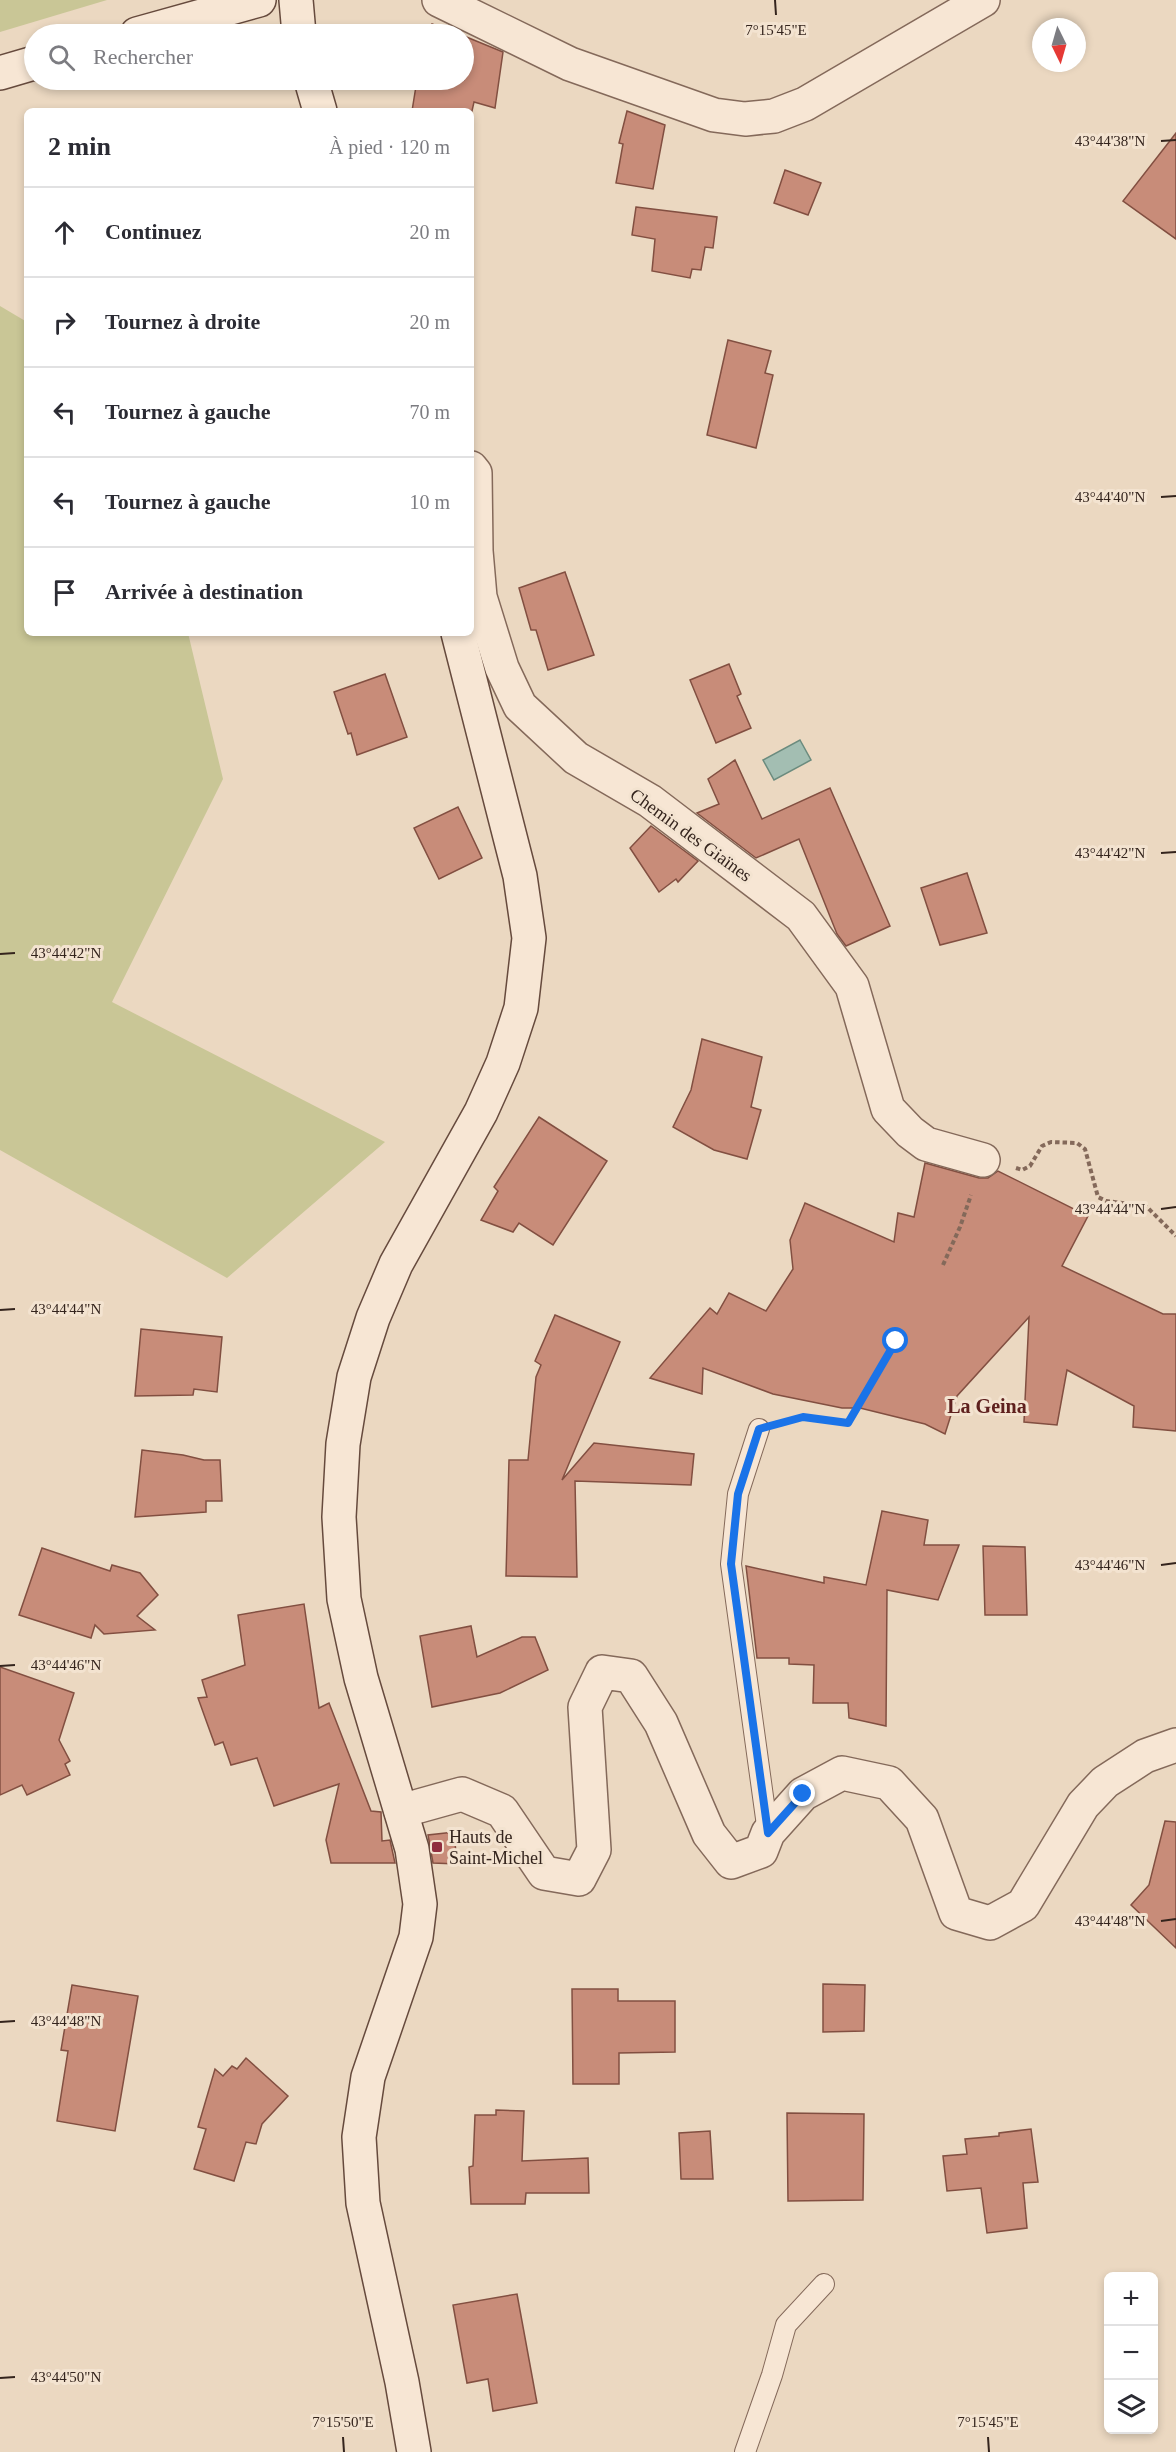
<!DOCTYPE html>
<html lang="fr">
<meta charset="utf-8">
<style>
body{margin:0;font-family:Georgia,serif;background:#f7f7f7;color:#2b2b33}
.controls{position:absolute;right:18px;bottom:18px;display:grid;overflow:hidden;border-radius:9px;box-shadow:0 3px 9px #0003}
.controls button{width:54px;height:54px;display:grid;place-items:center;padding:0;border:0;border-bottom:2px solid #e1e1e2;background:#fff;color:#2b2b33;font:30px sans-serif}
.compass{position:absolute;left:1032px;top:18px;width:54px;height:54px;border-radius:50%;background:#fff;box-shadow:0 3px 9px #0003;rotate:175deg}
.stop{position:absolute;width:18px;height:18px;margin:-14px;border:4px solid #1a73e8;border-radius:50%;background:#fff}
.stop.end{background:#1a73e8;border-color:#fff;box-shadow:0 2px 6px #0008}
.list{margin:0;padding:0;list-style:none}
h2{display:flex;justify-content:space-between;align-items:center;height:78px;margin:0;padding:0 24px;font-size:26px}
h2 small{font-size:20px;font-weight:400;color:#7c7c81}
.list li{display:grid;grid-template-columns:39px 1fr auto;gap:18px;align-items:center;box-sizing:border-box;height:90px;padding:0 24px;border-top:2px solid #e1e1e2}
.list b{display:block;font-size:22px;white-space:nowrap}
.list em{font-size:20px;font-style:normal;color:#7c7c81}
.icon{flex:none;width:33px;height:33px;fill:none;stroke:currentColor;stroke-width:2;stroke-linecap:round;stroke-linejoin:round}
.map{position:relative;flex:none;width:1176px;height:2452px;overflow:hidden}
.search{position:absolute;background:#fff;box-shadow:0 3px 9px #0003;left:24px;top:24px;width:450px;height:66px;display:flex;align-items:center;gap:15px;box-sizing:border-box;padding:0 21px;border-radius:33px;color:#7c7c81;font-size:22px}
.panel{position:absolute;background:#fff;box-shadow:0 3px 9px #0003;left:24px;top:108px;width:450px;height:528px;border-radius:9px}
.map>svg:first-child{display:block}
.green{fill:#c9c696}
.water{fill:#a3beb2;stroke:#6b8b7e;stroke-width:1.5}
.building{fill:#c88c79;stroke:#824f41;stroke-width:1.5}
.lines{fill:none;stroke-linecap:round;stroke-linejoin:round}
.lane-casing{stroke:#84695a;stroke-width:22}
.street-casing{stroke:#84695a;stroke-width:36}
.secondary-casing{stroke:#664a3d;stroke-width:36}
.path{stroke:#84695a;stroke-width:4;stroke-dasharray:4.5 3;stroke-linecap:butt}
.lane{stroke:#f7e6d4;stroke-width:20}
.street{stroke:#f7e6d4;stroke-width:33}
.secondary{stroke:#f7e6d4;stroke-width:33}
.route{stroke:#1a73e8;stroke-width:8}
.ticks{fill:none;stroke:#34241d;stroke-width:2}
.poi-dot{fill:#902d3e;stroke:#f3e3d0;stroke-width:2}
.labels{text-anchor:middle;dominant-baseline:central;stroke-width:6;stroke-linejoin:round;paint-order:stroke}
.street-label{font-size:18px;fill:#34241d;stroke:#f3e3d0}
.poi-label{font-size:18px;fill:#34241d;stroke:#f3e3d0;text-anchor:start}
.neighbourhood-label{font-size:20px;font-weight:bold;fill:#5f211f;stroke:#f3e3d0}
.ticks-label{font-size:15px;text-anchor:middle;fill:#34241d;stroke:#f3e3d0;stroke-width:6;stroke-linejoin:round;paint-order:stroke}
</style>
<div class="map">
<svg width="1176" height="2452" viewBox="0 0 1176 2452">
<rect width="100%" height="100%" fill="#ebd8c1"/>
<g class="green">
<polygon points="0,0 107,0 0,32"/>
<polygon points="0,306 27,322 27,633 188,633 223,779 112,1002 385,1142 227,1278 0,1150"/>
</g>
<polygon class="water" points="800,740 811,760 774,780 763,760"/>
<g class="building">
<polygon points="432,24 460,34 427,34"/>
<polygon points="464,36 503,52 495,108 474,102 472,111 412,111 417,80 464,80"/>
<polygon points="627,111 665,125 653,189 616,183 623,144 619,143"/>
<polygon points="1176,133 1176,239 1123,201"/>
<polygon points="785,170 821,183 808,215 774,203"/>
<polygon points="636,207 717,217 713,248 705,247 701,270 692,269 690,278 652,271 655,239 632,235"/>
<polygon points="728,340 771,351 765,373 773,375 756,448 707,435"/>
<polygon points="565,572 594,655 548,670 536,630 531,630 519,588"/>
<polygon points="729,664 741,694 737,696 751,728 716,743 690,680"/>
<polygon points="385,674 407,737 357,755 351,733 348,734 334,692"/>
<polygon points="735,760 762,819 830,788 890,926 846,946 837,934 799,839 756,858 697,813 719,804 708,779"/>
<polygon points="458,807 482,858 439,879 414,828"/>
<polygon points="651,826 698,861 678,882 676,879 659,892 630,848"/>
<polygon points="967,873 987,933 940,945 921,888"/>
<polygon points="702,1039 762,1057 751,1107 761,1110 747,1159 714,1150 673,1127 691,1090"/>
<polygon points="539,1117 607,1161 553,1245 519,1223 513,1232 481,1220 498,1191 494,1187"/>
<polygon points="925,1163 979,1178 988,1178 998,1171 1088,1216 1062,1266 1163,1314 1176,1314 1176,1431 1133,1427 1134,1406 1067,1370 1057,1425 1024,1422 1029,1317 957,1396 945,1434 925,1424 860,1408 842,1408 773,1394 703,1368 702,1394 650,1378 710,1308 717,1314 729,1293 766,1311 793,1269 790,1240 805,1203 894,1242 898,1213 914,1217"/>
<polygon points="555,1315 620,1342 562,1480 594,1443 694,1454 691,1485 575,1481 577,1577 506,1576 509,1460 528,1460 536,1377 541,1365 535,1361"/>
<polygon points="141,1329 222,1337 217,1392 194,1389 193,1395 135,1396"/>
<polygon points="142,1450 183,1455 204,1460 220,1460 222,1501 206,1501 206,1512 135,1517"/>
<polygon points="882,1511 928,1520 924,1545 959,1545 938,1600 887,1590 886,1726 849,1718 848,1703 813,1703 814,1665 789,1664 789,1658 757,1658 746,1566 824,1583 824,1577 866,1585"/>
<polygon points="983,1546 1025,1547 1027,1615 985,1615"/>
<polygon points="42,1548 110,1571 112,1565 140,1573 158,1595 137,1616 155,1630 104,1634 95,1625 91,1638 19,1615"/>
<polygon points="304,1604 319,1708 329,1703 371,1811 381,1812 382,1841 390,1840 395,1863 331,1863 326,1840 339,1784 274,1806 257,1758 231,1765 223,1742 215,1745 207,1723 198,1698 207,1697 202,1680 245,1665 238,1615"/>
<polygon points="471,1626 477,1657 522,1637 535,1637 548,1670 500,1693 432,1707 420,1636"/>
<polygon points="0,1667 74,1693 59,1740 70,1761 65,1764 70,1775 27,1795 22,1785 0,1795"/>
<polygon points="1165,1821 1176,1822 1176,1948 1131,1905 1149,1885"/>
<polygon points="454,1832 457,1864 433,1863 428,1835"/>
<polygon points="823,1984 865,1985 864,2031 823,2032"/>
<polygon points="72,1985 138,1996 115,2131 57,2121 68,2051 61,2050"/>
<polygon points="572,1989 618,1989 618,2001 675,2001 675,2052 619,2053 619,2084 573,2084"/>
<polygon points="246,2058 288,2096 262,2124 256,2144 246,2142 234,2181 194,2169 206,2129 198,2127 215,2069 223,2076 232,2066 237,2069"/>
<polygon points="496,2110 524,2111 522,2161 588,2158 589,2193 526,2193 525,2204 471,2204 469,2167 473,2166 475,2115 496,2115"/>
<polygon points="787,2113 864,2114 863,2200 788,2201"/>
<polygon points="1031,2129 1038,2182 1023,2183 1027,2228 987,2233 981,2188 947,2191 943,2156 967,2154 965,2139 999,2136 999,2133"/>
<polygon points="710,2131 713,2179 681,2179 679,2133"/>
<polygon points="517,2294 537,2403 493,2411 488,2379 467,2383 453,2305"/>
</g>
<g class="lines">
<defs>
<g id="lane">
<polyline points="759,1429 738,1494 731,1564 768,1833"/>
<polyline points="745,2452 772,2375 786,2325 824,2284"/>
</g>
<g id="street">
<polyline points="439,0 570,64 714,115 745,119 774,116 805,104 983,0"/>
<polyline points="471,468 475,473 476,551 480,597 502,668 520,706 576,758 650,801 801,916 852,986 888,1109 910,1132 926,1144 983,1160"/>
<polyline points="401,1811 462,1794 502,1811 544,1873 579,1879 594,1850 585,1707 602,1672 631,1676 661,1723 709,1834 731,1862 761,1851 768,1833 803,1794 842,1773 889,1783 922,1819 956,1913 990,1923 1023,1905 1083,1805 1105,1782 1145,1756 1176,1745"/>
</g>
<g id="secondary">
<polyline points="296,0 299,34"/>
<polyline points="137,34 259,0"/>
<polyline points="0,73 34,63"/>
<polyline points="311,80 320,111"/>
<polyline points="414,2452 402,2382 363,2203 359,2137 368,2077 416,1937 420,1904 412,1849 361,1678 344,1599 339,1517 343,1444 354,1377 373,1318 396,1264 481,1112 503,1063 521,1008 529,938 520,876 458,633"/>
</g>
</defs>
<use href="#lane" class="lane-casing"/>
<use href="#street" class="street-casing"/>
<use href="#secondary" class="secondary-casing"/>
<g class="path">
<polyline points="1016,1168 1022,1170 1030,1166 1042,1146 1051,1142 1077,1143 1085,1149 1098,1197 1106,1201 1146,1206 1176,1236"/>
<polyline points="943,1265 960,1227 971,1195"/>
<polyline points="786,1421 803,1417 848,1423 896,1341"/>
</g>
<use href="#lane" class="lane"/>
<use href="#street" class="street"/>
<use href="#secondary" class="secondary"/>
</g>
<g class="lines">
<polyline class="route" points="803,1794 768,1833 731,1564 738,1494 759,1429 803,1417 848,1423 896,1341"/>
</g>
<path class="ticks" d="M775,0L776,15M1161,141L1176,140M1161,497L1176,496M1161,853L1176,852M0,954L15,953M1161,1209L1176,1207M0,1310L15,1309M1161,1565L1176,1563M0,1666L15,1665M1161,1921L1176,1919M0,2022L15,2021M0,2378L15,2377M343,2437L344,2452M988,2437L989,2452"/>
<rect class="poi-dot" x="431" y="1841" width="12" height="12" rx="3"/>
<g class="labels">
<g class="street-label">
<text transform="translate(691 835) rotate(36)">Chemin des Giaïnes</text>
</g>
<g class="poi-label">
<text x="449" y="1837">Hauts de<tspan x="449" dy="21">Saint-Michel</tspan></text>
</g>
<g class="neighbourhood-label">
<text x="987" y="1406">La Geina</text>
</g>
</g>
<g class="ticks-label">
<text x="776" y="35">7°15'45"E</text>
<text x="1110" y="146">43°44'38"N</text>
<text x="1110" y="502">43°44'40"N</text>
<text x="1110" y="858">43°44'42"N</text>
<text x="66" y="958">43°44'42"N</text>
<text x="1110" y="1214">43°44'44"N</text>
<text x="66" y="1314">43°44'44"N</text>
<text x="1110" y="1570">43°44'46"N</text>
<text x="66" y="1670">43°44'46"N</text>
<text x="1110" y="1926">43°44'48"N</text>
<text x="66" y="2026">43°44'48"N</text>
<text x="66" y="2382">43°44'50"N</text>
<text x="343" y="2427">7°15'50"E</text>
<text x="988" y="2427">7°15'45"E</text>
</g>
</svg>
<div class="controls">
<button>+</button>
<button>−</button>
<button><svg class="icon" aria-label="layers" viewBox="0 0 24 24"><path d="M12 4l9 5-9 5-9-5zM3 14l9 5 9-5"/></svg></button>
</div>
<svg class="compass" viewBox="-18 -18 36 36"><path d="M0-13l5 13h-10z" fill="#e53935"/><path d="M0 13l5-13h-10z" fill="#7c7c81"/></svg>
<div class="stop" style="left:896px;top:1341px"></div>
<div class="stop end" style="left:803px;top:1794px"></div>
<div class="search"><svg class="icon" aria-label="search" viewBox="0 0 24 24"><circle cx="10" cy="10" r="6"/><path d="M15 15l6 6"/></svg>Rechercher</div>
<section class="panel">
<h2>2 min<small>À pied · 120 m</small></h2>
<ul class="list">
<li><svg class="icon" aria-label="ahead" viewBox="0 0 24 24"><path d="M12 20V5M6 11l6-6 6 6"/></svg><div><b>Continuez</b></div><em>20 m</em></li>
<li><svg class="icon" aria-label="right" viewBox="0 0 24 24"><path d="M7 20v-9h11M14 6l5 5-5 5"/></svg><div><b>Tournez à droite</b></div><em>20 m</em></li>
<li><svg class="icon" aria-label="left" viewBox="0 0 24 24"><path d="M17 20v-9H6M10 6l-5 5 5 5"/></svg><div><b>Tournez à gauche</b></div><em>70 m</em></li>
<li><svg class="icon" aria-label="left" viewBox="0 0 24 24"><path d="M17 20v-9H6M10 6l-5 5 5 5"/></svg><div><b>Tournez à gauche</b></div><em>10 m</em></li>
<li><svg class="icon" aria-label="arrive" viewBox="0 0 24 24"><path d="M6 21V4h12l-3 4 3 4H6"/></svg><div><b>Arrivée à destination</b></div></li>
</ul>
</section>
</div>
